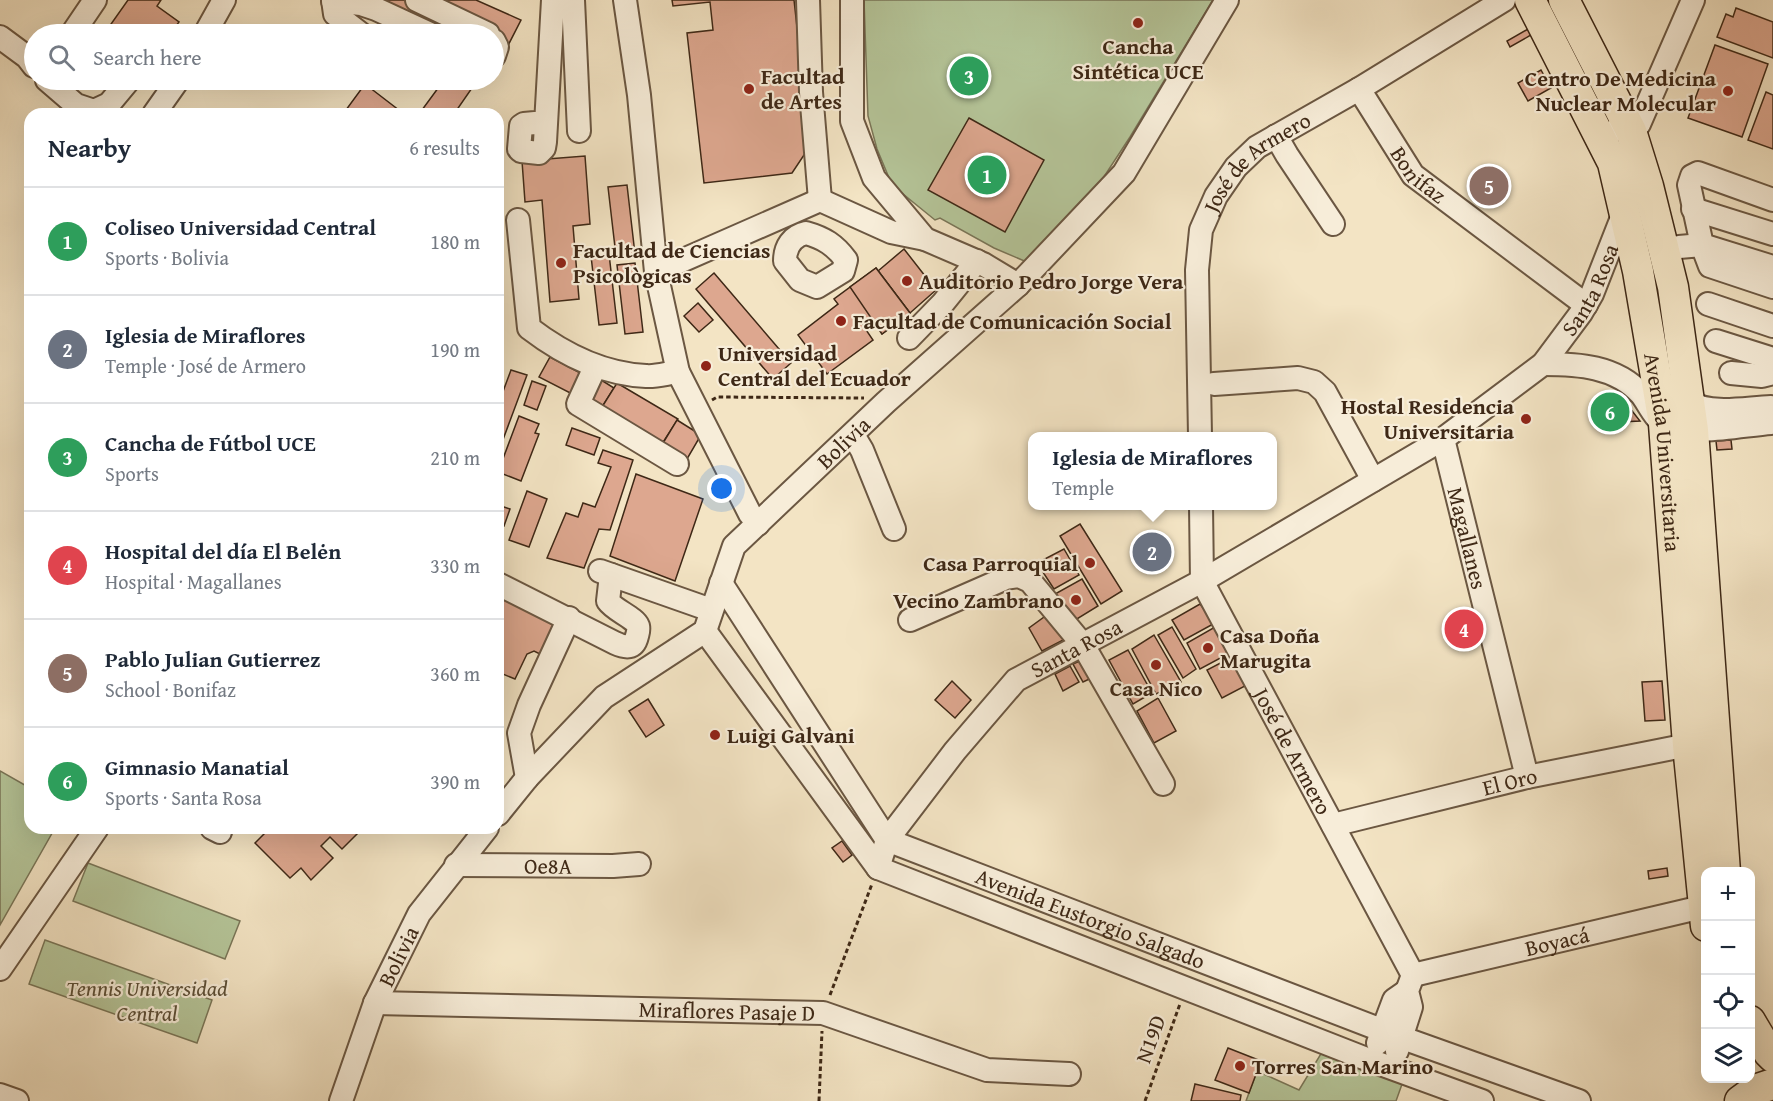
<!DOCTYPE html>
<meta charset="utf-8">
<style>
body{margin:0;font-family:"Gentium Book Plus",serif;background:#f2f2f3;color:#1f2937}
.controls{position:absolute;right:18px;bottom:18px;display:grid;overflow:hidden;border-radius:12px;box-shadow:0 6px 24px #0002}
.controls button{width:54px;height:54px;display:grid;place-items:center;padding:0;border:0;border-bottom:2px solid #e0e1e3;background:#fff;color:#1f2937;font:30px sans-serif}
.you{position:absolute;left:722px;top:489px;width:21px;height:21px;margin:-15px;border:4px solid #fff;border-radius:50%;background:#1a73e8;box-shadow:0 0 0 9px #1a73e833}
.badge{display:grid;place-items:center;width:39px;height:39px;border-radius:50%;background:#111827;color:#fff;font-size:20px;font-weight:700}
.pin{position:absolute;translate:-50% -50%;border:3px solid #fff;box-shadow:0 2px 6px #0006}
.popup{position:absolute;left:1028px;top:432px;width:249px;height:78px;box-sizing:border-box;display:grid;place-content:center;border-radius:12px;background:#fff;filter:drop-shadow(0 2px 4px #0005);font-size:20px;white-space:nowrap;color:#747a83}
.popup b{font-size:22px;color:#1f2937}
.popup::after{content:'';position:absolute;left:50%;top:100%;margin-left:-12px;border:12px solid transparent;border-top-color:#fff}
.list{margin:0;padding:0;list-style:none}
h2{display:flex;justify-content:space-between;align-items:center;height:78px;margin:0;padding:0 24px;font-size:26px}
h2 small{font-size:20px;font-weight:400;color:#747a83}
.list li{display:grid;grid-template-columns:39px 1fr auto;gap:18px;align-items:center;box-sizing:border-box;height:108px;padding:0 24px;border-top:2px solid #e0e1e3}
.list b{display:block;font-size:22px;white-space:nowrap}
.list p{margin:0;font-size:20px;white-space:nowrap;color:#747a83}
.list em{font-size:20px;font-style:normal;color:#747a83}
.icon{flex:none;width:33px;height:33px;fill:none;stroke:currentColor;stroke-width:2;stroke-linecap:round;stroke-linejoin:round}
.map{position:relative;flex:none;width:1773px;height:1101px;overflow:hidden}
.search{position:absolute;background:#fff;box-shadow:0 6px 24px #0002;left:24px;top:24px;width:480px;height:66px;display:flex;align-items:center;gap:15px;box-sizing:border-box;padding:0 21px;border-radius:33px;color:#747a83;font-size:22px}
.panel{position:absolute;background:#fff;box-shadow:0 6px 24px #0002;left:24px;top:108px;width:480px;height:726px;border-radius:18px}
.map>svg:first-child{display:block}
.green{fill:#b5c599;stroke:#7a7658;stroke-width:1.5}
.building{fill:#dda78f;stroke:#3e2816;stroke-width:1.5}
.lines{fill:none;stroke-linecap:round;stroke-linejoin:round}
.minor-casing{stroke:#6b5742;stroke-width:26}
.major-casing{stroke:#3e2816;stroke-width:33}
.path{stroke:#3e2816;stroke-width:3;stroke-dasharray:4.5 3;stroke-linecap:butt}
.minor{stroke:#f7edd9;stroke-width:22}
.major{stroke:#f3e4c4;stroke-width:30}
.poi-dot{fill:#8f2418;stroke:#f7edd9;stroke-width:2}
.labels{text-anchor:middle;dominant-baseline:central;stroke-width:4.5;stroke-linejoin:round;paint-order:stroke}
.poi-label{font-size:22px;font-weight:bold;fill:#3e2816;stroke:#f7edd9;text-anchor:start}
.street-label{font-size:22px;fill:#3e2816;stroke:#f7edd9}
.park-label{font-size:22px;font-style:italic;fill:#5c4f37;stroke:#f7edd9}
</style>
<div class="map">
<svg width="1773" height="1101" viewBox="0 0 1773 1101">
<rect width="100%" height="100%" fill="#f3e4c4"/>
<filter id="stains"><feTurbulence type="fractalNoise" baseFrequency=".00333" numOctaves="4"/><feColorMatrix values="0 0 0 0 .2 0 0 0 0 .09 0 0 0 0 .02 0 0 0 .5 -.17"/></filter>
<radialGradient id="worn" r=".72"><stop offset=".6" stop-color="#630" stop-opacity="0"/><stop offset="1" stop-color="#630" stop-opacity=".3"/></radialGradient>
<g class="green">
<polygon points="864,0 1213,0 1130,137 1094,192 1029,263 994,248 940,218 935,220 892,185 877,149 868,116"/>
<polygon points="0,771 30,788 30,828 55,828 0,925"/>
<polygon points="88,863 240,921 225,959 73,901"/>
<polygon points="45,940 212,1000 197,1043 29,984"/>
<polygon points="1322,1052 1406,1073 1396,1101 1246,1101 1257,1071 1299,1090"/>
</g>
<g class="building">
<polygon points="128,0 161,0 157,6 179,22 170,34 152,34 141,27 136,34 104,34"/>
<polygon points="347,0 476,0 521,20 494,73 494,34 402,34 349,9"/>
<polygon points="672,0 794,0 810,146 792,173 704,183 687,33 713,30 710,2 673,6"/>
<polygon points="1736,8 1773,22 1773,58 1717,37 1726,14 1733,17"/>
<polygon points="1528,29 1531,35 1510,47 1507,41"/>
<polygon points="1715,45 1768,64 1742,137 1688,118"/>
<polygon points="1541,70 1551,88 1528,101 1518,83"/>
<polygon points="444,80 459,80 472,88 454,114 419,114"/>
<polygon points="365,84 404,114 343,114"/>
<polygon points="1766,92 1773,95 1773,149 1748,140"/>
<polygon points="969,118 1044,160 1005,232 928,190"/>
<polygon points="585,156 590,224 573,226 579,299 550,302 542,200 525,202 522,161"/>
<polygon points="627,185 635,254 616,256 608,187"/>
<polygon points="904,249 936,290 910,313 878,271"/>
<polygon points="609,254 617,323 599,325 591,256"/>
<polygon points="635,263 643,332 625,334 617,265"/>
<polygon points="876,268 910,313 882,334 871,318 862,324 873,340 827,374 798,335 838,304 834,299"/>
<polygon points="876,268 910,313 882,334 850,287"/>
<polygon points="714,273 791,363 773,379 696,289"/>
<polygon points="698,303 713,320 699,332 684,316"/>
<polygon points="550,357 588,377 578,397 539,377"/>
<polygon points="511,370 527,375 498,453 498,405"/>
<polygon points="598,378 614,388 602,407 585,399"/>
<polygon points="532,381 546,386 537,410 524,405"/>
<polygon points="617,383 678,419 662,444 602,407"/>
<polygon points="1602,396 1618,402 1619,422 1603,423"/>
<polygon points="1618,402 1623,402 1629,407 1640,421 1619,422"/>
<polygon points="519,416 539,424 535,433 539,434 521,481 498,472"/>
<polygon points="677,420 701,435 687,459 663,443"/>
<polygon points="572,428 600,438 594,455 566,445"/>
<polygon points="1731,440 1732,449 1717,450 1716,441"/>
<polygon points="603,450 633,460 610,530 599,529 584,568 547,558 566,513 578,517 583,503 595,507 611,467 598,463"/>
<polygon points="636,474 703,499 675,581 610,556"/>
<polygon points="527,491 547,499 529,547 509,540"/>
<polygon points="498,505 510,509 504,526 498,524"/>
<polygon points="1080,524 1122,591 1101,604 1060,536"/>
<polygon points="1064,549 1079,575 1054,589 1037,563"/>
<polygon points="1082,579 1098,606 1072,622 1055,594"/>
<polygon points="498,590 555,623 542,655 534,651 527,654 515,679 498,672"/>
<polygon points="1200,604 1215,623 1184,640 1172,620"/>
<polygon points="1051,612 1071,636 1042,651 1029,628"/>
<polygon points="1172,627 1196,669 1183,678 1158,635"/>
<polygon points="1215,627 1228,654 1200,669 1187,643"/>
<polygon points="1154,635 1181,682 1156,694 1132,649"/>
<polygon points="1128,650 1152,693 1133,704 1109,660"/>
<polygon points="1086,658 1096,676 1083,682 1073,664"/>
<polygon points="1230,658 1245,686 1222,698 1207,670"/>
<polygon points="1070,666 1079,682 1063,691 1055,674"/>
<polygon points="952,681 971,700 955,718 935,700"/>
<polygon points="1662,681 1665,720 1645,721 1642,682"/>
<polygon points="1158,698 1176,731 1154,743 1137,711"/>
<polygon points="648,699 664,725 646,737 629,711"/>
<polygon points="270,828 363,828 342,849 330,837 321,846 333,858 311,880 301,868 290,878 255,843"/>
<polygon points="842,841 852,855 843,862 832,848"/>
<polygon points="1667,868 1668,876 1649,879 1648,871"/>
<polygon points="1228,1048 1261,1061 1249,1093 1215,1080"/>
<polygon points="1195,1084 1241,1095 1240,1101 1191,1101"/>
</g>
<g class="lines">
<defs>
<g id="minor">
<polyline points="333,0 335,14 361,34"/>
<polyline points="417,0 488,34"/>
<polyline points="573,0 579,131"/>
<polyline points="625,0 639,95 656,272 678,372 750,514 758,524"/>
<polyline points="808,0 811,92 820,200"/>
<polyline points="852,0 852,121 874,178 925,239 983,264 1018,285"/>
<polyline points="333,1 361,4 376,9 430,34"/>
<polyline points="72,34 95,0"/>
<polyline points="205,34 224,0"/>
<polyline points="0,37 27,57 34,66"/>
<polyline points="494,41 497,47 494,56"/>
<polyline points="47,80 76,105 94,111 109,104 129,80"/>
<path id="s1" d="M1359,89L1413,175L1586,305"/>
<polyline points="154,114 178,80"/>
<polyline points="546,122 524,124 521,126 519,149 521,151 539,153 544,148 545,142 553,0"/>
<polyline points="1617,129 1631,131 1639,124 1693,0"/>
<polyline points="1276,136 1287,155 1333,224"/>
<polyline points="1773,200 1698,173 1692,176 1689,185 1702,245 1773,267"/>
<polyline points="1693,209 1773,234"/>
<path d="M518,220L529,328C563,354 602,374 646,376C656,377 668,373 678,372"/>
<path d="M806,233C824,238 835,245 846,260L843,271L817,287L800,280L785,261C785,247 792,236 806,233Z"/>
<polyline points="1665,251 1679,247 1702,245 1710,266 1773,287"/>
<polyline points="656,272 820,200 891,232 925,239"/>
<polyline points="1708,304 1773,326"/>
<polyline points="909,338 943,303 977,261"/>
<polyline points="1716,341 1773,359"/>
<path d="M1543,364C1578,364 1616,366 1641,394C1649,404 1654,419 1667,425C1693,436 1743,425 1771,423"/>
<polyline points="595,367 578,404 677,464"/>
<polyline points="1731,373 1762,376 1773,373"/>
<polyline points="1214,384 1298,378 1314,382 1325,392 1373,480"/>
<path d="M1690,403C1714,415 1744,408 1771,407"/>
<polyline points="853,435 862,450 894,529"/>
<path id="s2" d="M1200,436L1197,270L1201,230L1216,196L1236,167L1257,147L1359,89L1504,0"/>
<path id="s3" d="M1443,439L1527,777"/>
<path id="s4" d="M1201,506L1202,581L1413,975"/>
<polyline points="600,571 711,610"/>
<path id="s5" d="M721,583L887,840L1397,1036L1579,1101"/>
<path d="M498,584L615,643C626,648 634,649 637,636C638,632 639,630 638,626C635,618 614,610 608,601L611,575"/>
<polyline points="910,620 1006,578 1019,576 1030,581 1083,645 1163,784"/>
<polyline points="705,631 878,868 1364,1058 1482,1101"/>
<polyline points="527,778 519,733 529,705 569,618"/>
<path id="s6" d="M498,814L527,778L604,697L705,631L734,546L886,402L1018,285L1124,173L1227,0"/>
<path id="s7" d="M1333,825L1527,777L1688,745"/>
<polyline points="212,828 220,832"/>
<path id="s8" d="M456,865L613,866L639,864"/>
<path id="s9" d="M878,868L887,840L955,751L1016,680L1202,581L1443,439L1543,364L1581,313L1592,294L1625,210"/>
<polyline points="0,969 97,828"/>
<path id="s10" d="M1413,975L1702,907"/>
<path id="s11" d="M375,1003L823,1013L987,1070L1069,1074"/>
<polyline points="1378,1043 1394,1000 1407,991"/>
<polyline points="1397,1051 1411,1007 1407,991 1413,975"/>
<polyline points="0,1095 17,1101"/>
<path id="s12" d="M341,1101L375,1003L419,914L487,828"/>
</g>
<g id="major">
<path id="s13" d="M1530,0L1613,163L1638,271L1664,424L1688,745L1706,926"/>
<polyline points="1564,0 1631,131 1648,186 1673,287 1693,430 1725,872"/>
<polyline points="1750,1021 1769,1053 1773,1057"/>
<polyline points="1740,1101 1755,1090 1773,1084"/>
</g>
</defs>
<use href="#minor" class="minor-casing"/>
<use href="#major" class="major-casing"/>
<g class="path">
<polyline points="712,400 717,397 864,398"/>
<polyline points="830,995 872,884"/>
<polyline points="819,1101 822,1031"/>
<polyline points="1145,1101 1180,1004"/>
</g>
<use href="#minor" class="minor"/>
<use href="#major" class="major"/>
</g>
<g class="poi-dot">
<circle cx="1138" cy="23" r="6"/>
<circle cx="749" cy="89" r="6"/>
<circle cx="1728" cy="91" r="6"/>
<circle cx="561" cy="263" r="6"/>
<circle cx="907" cy="281" r="6"/>
<circle cx="841" cy="321" r="6"/>
<circle cx="706" cy="366" r="6"/>
<circle cx="1526" cy="419" r="6"/>
<circle cx="1090" cy="563" r="6"/>
<circle cx="1076" cy="600" r="6"/>
<circle cx="1208" cy="648" r="6"/>
<circle cx="1156" cy="665" r="6"/>
<circle cx="715" cy="735" r="6"/>
<circle cx="1240" cy="1066" r="6"/>
</g>
<g class="labels">
<g class="poi-label">
<text x="1138" y="46" text-anchor="middle">Cancha<tspan x="1138" dy="25">Sintética UCE</tspan></text>
<text x="761" y="76">Facultad<tspan x="761" dy="25">de Artes</tspan></text>
<text x="1716" y="78" text-anchor="end">Centro De Medicina<tspan x="1716" dy="25">Nuclear Molecular</tspan></text>
<text x="573" y="250">Facultad de Ciencias<tspan x="573" dy="25">Psicològicas</tspan></text>
<text x="919" y="281">Auditorio Pedro Jorge Vera</text>
<text x="853" y="321">Facultad de Comunicación Social</text>
<text x="718" y="353">Universidad<tspan x="718" dy="25">Central del Ecuador</tspan></text>
<text x="1514" y="406" text-anchor="end">Hostal Residencia<tspan x="1514" dy="25">Universitaria</tspan></text>
<text x="1078" y="563" text-anchor="end">Casa Parroquial</text>
<text x="1064" y="600" text-anchor="end">Vecino Zambrano</text>
<text x="1220" y="635">Casa Doña<tspan x="1220" dy="25">Marugita</tspan></text>
<text x="1156" y="688" text-anchor="middle">Casa Nico</text>
<text x="727" y="735">Luigi Galvani</text>
<text x="1252" y="1066">Torres San Marino</text>
</g>
<g class="street-label">
<text stroke="none"><textPath href="#s2" startOffset="297">José de Armero</textPath></text>
<text stroke="none"><textPath href="#s1" startOffset="105">Bonifaz</textPath></text>
<text stroke="none"><textPath href="#s9" startOffset="939">Santa Rosa</textPath></text>
<text stroke="none"><textPath href="#s6" startOffset="519">Bolivia</textPath></text>
<text stroke="none"><textPath href="#s13" startOffset="477">Avenida Universitaria</textPath></text>
<text stroke="none"><textPath href="#s3" startOffset="102">Magallanes</textPath></text>
<text stroke="none"><textPath href="#s9" startOffset="303">Santa Rosa</textPath></text>
<text stroke="none"><textPath href="#s4" startOffset="268">José de Armero</textPath></text>
<text stroke="none"><textPath href="#s7" startOffset="182">El Oro</textPath></text>
<text stroke="none"><textPath href="#s8" startOffset="92">Oe8A</textPath></text>
<text stroke="none"><textPath href="#s5" startOffset="524">Avenida Eustorgio Salgado</textPath></text>
<text stroke="none"><textPath href="#s10" startOffset="148">Boyacá</textPath></text>
<text stroke="none"><textPath href="#s12" startOffset="156">Bolivia</textPath></text>
<text stroke="none"><textPath href="#s11" startOffset="352">Miraflores Pasaje D</textPath></text>
<text transform="translate(1150 1039) rotate(-70)">N19D</text>
</g>
<g class="park-label">
<text x="147" y="988">Tennis Universidad<tspan x="147" dy="25">Central</tspan></text>
</g>
</g>
<rect width="100%" height="100%" filter="url(#stains)"/>
<rect width="100%" height="100%" fill="url(#worn)"/>
</svg>
<div class="controls">
<button>+</button>
<button>−</button>
<button><svg class="icon" aria-label="locate" viewBox="0 0 24 24"><circle cx="12" cy="12" r="6"/><path d="M12 2v4M12 18v4M2 12h4M18 12h4"/></svg></button>
<button><svg class="icon" aria-label="layers" viewBox="0 0 24 24"><path d="M12 4l9 5-9 5-9-5zM3 14l9 5 9-5"/></svg></button>
</div>
<div class="you"></div>
<div class="pin badge" style="left:987px;top:175px;background:#2e9e5b">1</div>
<div class="pin badge" style="left:1152px;top:552px;background:#6b7280">2</div>
<div class="popup"><b>Iglesia de Miraflores</b>Temple</div>
<div class="pin badge" style="left:969px;top:76px;background:#2e9e5b">3</div>
<div class="pin badge" style="left:1464px;top:629px;background:#e0444e">4</div>
<div class="pin badge" style="left:1489px;top:186px;background:#8d6e63">5</div>
<div class="pin badge" style="left:1610px;top:412px;background:#2e9e5b">6</div>
<div class="search"><svg class="icon" aria-label="search" viewBox="0 0 24 24"><circle cx="10" cy="10" r="6"/><path d="M15 15l6 6"/></svg>Search here</div>
<section class="panel">
<h2>Nearby<small>6 results</small></h2>
<ul class="list">
<li><span class="badge" style="background:#2e9e5b">1</span><div><b>Coliseo Universidad Central</b><p>Sports · Bolivia</p></div><em>180 m</em></li>
<li><span class="badge" style="background:#6b7280">2</span><div><b>Iglesia de Miraflores</b><p>Temple · José de Armero</p></div><em>190 m</em></li>
<li><span class="badge" style="background:#2e9e5b">3</span><div><b>Cancha de Fútbol UCE</b><p>Sports</p></div><em>210 m</em></li>
<li><span class="badge" style="background:#e0444e">4</span><div><b>Hospital del día El Belėn</b><p>Hospital · Magallanes</p></div><em>330 m</em></li>
<li><span class="badge" style="background:#8d6e63">5</span><div><b>Pablo Julian Gutierrez</b><p>School · Bonifaz</p></div><em>360 m</em></li>
<li><span class="badge" style="background:#2e9e5b">6</span><div><b>Gimnasio Manatial</b><p>Sports · Santa Rosa</p></div><em>390 m</em></li>
</ul>
</section>
</div>
